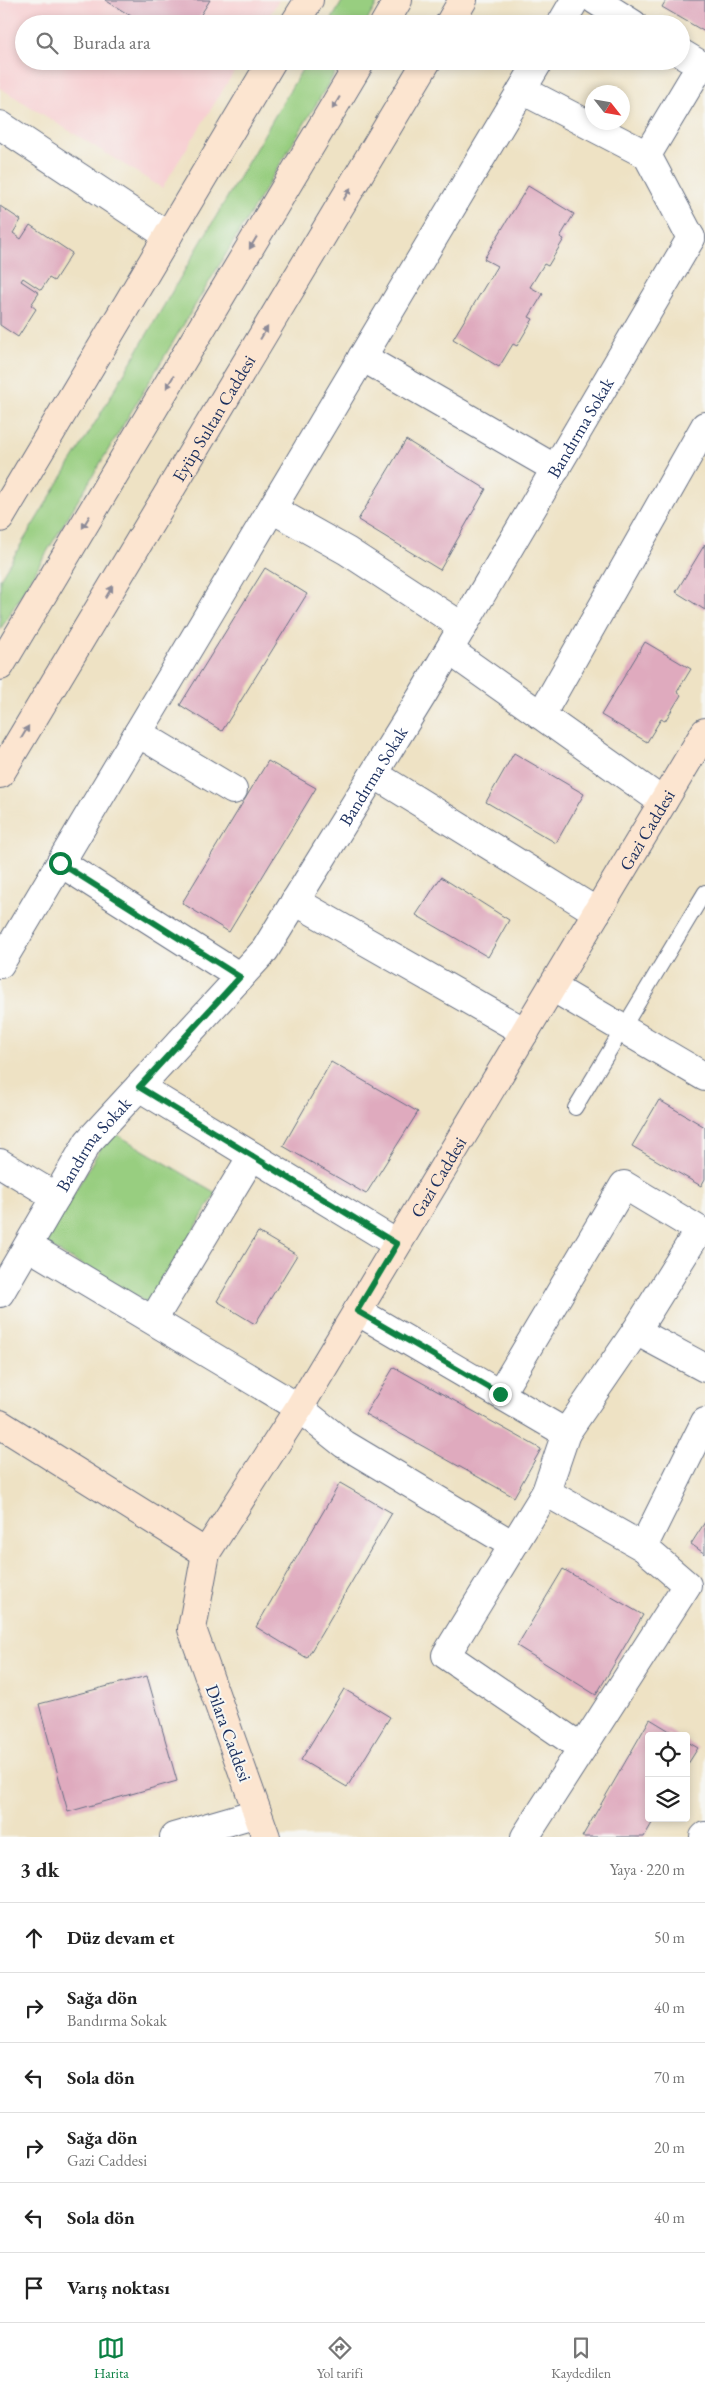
<!DOCTYPE html>
<html lang="tr">
<meta charset="utf-8">
<style>
body{margin:0;font-family:"EB Garamond",serif;background:#f2f2f2;color:#222}
.controls{position:absolute;right:15px;bottom:15px;display:grid;overflow:hidden;border-radius:5px;box-shadow:0 2px 8px #0003}
.controls button{width:45px;height:45px;display:grid;place-items:center;padding:0;border:0;border-bottom:1px solid #e0e0e0;background:#fff;color:#222;font:25px sans-serif}
.compass{position:absolute;left:585px;top:85px;width:45px;height:45px;border-radius:50%;background:#fff;box-shadow:0 2px 8px #0003;rotate:121deg}
.stop{position:absolute;width:15px;height:15px;margin:-11px;border:4px solid #0b8043;border-radius:50%;background:#fff}
.stop.end{background:#0b8043;border-color:#fff;box-shadow:0 1px 5px #0008}
.list{margin:0;padding:0;list-style:none}
h2{display:flex;justify-content:space-between;align-items:center;height:65px;margin:0;padding:0 20px;font-size:21px}
h2 small{font-size:16px;font-weight:400;color:#767676}
.list li{display:grid;grid-template-columns:32px 1fr auto;gap:15px;align-items:center;box-sizing:border-box;height:70px;padding:0 20px;border-top:1px solid #e0e0e0}
.list b{display:block;font-size:19px;white-space:nowrap}
.list p{margin:0;font-size:16px;white-space:nowrap;color:#767676}
.list em{font-size:16px;font-style:normal;color:#767676}
.icon{flex:none;width:28px;height:28px;fill:none;stroke:currentColor;stroke-width:2;stroke-linecap:round;stroke-linejoin:round}
.map{position:relative;flex:none;width:705px;height:1837px;overflow:hidden}
.search{position:absolute;background:#fff;box-shadow:0 2px 8px #0003;left:15px;right:15px;top:15px;height:55px;display:flex;align-items:center;gap:12px;box-sizing:border-box;padding:0 18px;border-radius:28px;color:#767676;font-size:19px}
.sheet{height:485px;background:#fff}
nav{display:flex;justify-content:space-around;align-items:center;box-sizing:border-box;height:70px;border-top:1px solid #e0e0e0;background:#fff;font-size:14px;color:#767676}
nav a{display:grid;justify-items:center;gap:2px}
nav .on{color:#0b8043}
.map>svg:first-child{display:block}
.built{fill:#f7cfd2}
.green{fill:#98ce80;stroke:#5a7e6f}
.building{fill:#dfaabe}
.lines{fill:none;stroke-linecap:round;stroke-linejoin:round}
.lane-casing{stroke:#656e82;stroke-width:16}
.street-casing{stroke:#656e82;stroke-width:30}
.secondary-casing{stroke:#656e82;stroke-width:30}
.lane{stroke:#fff;stroke-width:14}
.street{stroke:#fff;stroke-width:28}
.secondary{stroke:#fce5d0;stroke-width:28}
.oneway{fill:#8c8a97}
.route{stroke:#0b8043;stroke-width:6}
.labels{text-anchor:middle;dominant-baseline:central;stroke-width:4;stroke-linejoin:round;paint-order:stroke}
.street-label{font-size:18px;fill:#1b2f5e;stroke:#f6f6f2}
</style>
<div class="map">
<svg width="705" height="1837" viewBox="0 0 705 1837">
<rect width="100%" height="100%" fill="#f6f6f2"/>
<filter id="ink" filterUnits="userSpaceOnUse"><feTurbulence type="fractalNoise" baseFrequency=".02" numOctaves="2"/><feDisplacementMap in="SourceGraphic" scale="10" xChannelSelector="R" yChannelSelector="G"/><feConvolveMatrix kernelMatrix="1 2 1 2 8 2 1 2 1" color-interpolation-filters="sRGB"/></filter>
<filter id="wash" filterUnits="userSpaceOnUse"><feTurbulence type="fractalNoise" baseFrequency=".0096" numOctaves="4" result="noise"/><feDisplacementMap in="SourceGraphic" scale="20" xChannelSelector="R" yChannelSelector="G"/><feGaussianBlur stdDeviation="1.12" result="paint"/><feColorMatrix in="noise" values="0 0 0 0 0 0 0 0 0 0 0 0 0 0 0 0 0 1.4 0 .05"/><feComposite in="paint" operator="in"/></filter>
<g filter="url(#wash)">
<rect width="100%" height="100%" fill="#eee2c4"/>
<polygon class="built" points="0,0 279,0 264,24 24,24 24,61 241,61 162,188 0,88"/>
<g class="green">
<polygon points="343,0 379,0 365,24 329,24"/>
<polygon points="307,61 342,61 0,630 0,579 101,413"/>
<polygon points="111,1131 216,1193 149,1304 44,1243"/>
</g>
<g id="blocks">
<g class="building">
<polygon points="105,0 210,0 195,24 144,24"/>
<polygon points="666,0 705,0 705,32 662,7"/>
<polygon points="528,186 574,214 560,237 564,239 548,266 544,264 530,287 543,294 529,317 533,319 517,346 513,344 499,367 453,339 497,266 484,259"/>
<polygon points="0,206 21,220 13,233 21,239 30,225 72,253 54,281 49,278 41,290 23,278 21,281 39,293 31,305 36,309 18,337 0,325"/>
<polygon points="406,440 486,489 440,570 358,520"/>
<polygon points="705,544 705,610 676,592"/>
<polygon points="265,568 307,594 222,731 180,705"/>
<polygon points="645,642 691,669 677,692 681,695 665,721 661,719 647,742 601,715"/>
<polygon points="514,753 584,794 556,843 486,802"/>
<polygon points="268,761 316,788 229,932 182,903"/>
<polygon points="441,877 509,920 488,957 416,915"/>
<polygon points="331,1062 418,1112 366,1194 283,1146"/>
<polygon points="659,1100 705,1127 705,1179 701,1186 632,1146"/>
<polygon points="258,1232 297,1255 255,1324 217,1301"/>
<polygon points="394,1367 541,1449 514,1497 365,1414"/>
<polygon points="340,1483 392,1513 307,1658 256,1627"/>
<polygon points="705,1522 705,1554 691,1544"/>
<polygon points="563,1569 643,1615 596,1695 517,1646"/>
<polygon points="147,1676 177,1781 68,1812 39,1704"/>
<polygon points="344,1689 390,1717 347,1787 301,1760"/>
<polygon points="650,1719 678,1736 649,1736 649,1818 655,1818 644,1837 582,1837"/>
<polygon points="686,1741 698,1748 686,1767"/>
</g>
</g>
</g>
<g filter="url(#ink)">
<use href="#blocks" fill-opacity="0" stroke="#656e82" stroke-width="1"/>
<g class="lines">
<defs>
<polyline id="lane" points="575,1108 705,892"/>
<g id="street">
<polyline points="595,0 633,24"/>
<polyline points="561,24 575,0"/>
<polyline points="681,53 701,65"/>
<polyline points="522,90 647,155"/>
<polyline points="0,125 168,236"/>
<polyline points="691,238 647,155 701,65 705,65"/>
<polyline points="362,357 556,469"/>
<polyline points="272,509 347,551 463,627"/>
<polyline points="449,650 663,802"/>
<polyline points="541,715 705,426"/>
<polyline points="138,733 233,790"/>
<polyline points="374,774 597,912"/>
<polyline points="61,863 240,977"/>
<polyline points="295,901 525,1032"/>
<polyline points="0,964 539,61"/>
<polyline points="552,987 705,1077"/>
<polyline points="139,1087 397,1244"/>
<polyline points="0,1163 56,1197"/>
<polyline points="28,1246 299,1408 344,1444 513,1545"/>
<path id="s1" d="M0,1293L88,1142L265,950L423,694L691,238"/>
<polyline points="357,1311 566,1433 636,1331 705,1368"/>
<polyline points="153,1320 252,1156"/>
<polyline points="500,1394 624,1185 699,1230 636,1331"/>
<polyline points="566,1433 546,1492 446,1655 582,1748"/>
<polyline points="643,1547 705,1422"/>
<polyline points="174,1837 257,1813"/>
<polyline points="525,1837 687,1585 643,1547 546,1492"/>
<polyline points="704,1837 705,1836"/>
</g>
<g id="secondary">
<polyline points="294,24 309,0"/>
<polyline points="384,24 398,0"/>
<polyline points="449,24 463,0"/>
<polyline points="0,518 272,61"/>
<polyline points="0,666 361,61"/>
<path id="s2" d="M0,774L427,61"/>
<polyline points="0,1424 206,1553"/>
<path id="s3" d="M266,1837L192,1629L206,1553L299,1408L705,732"/>
</g>
</defs>
<use href="#lane" class="lane-casing"/>
<use href="#street" class="street-casing"/>
<use href="#secondary" class="secondary-casing"/>
<use href="#lane" class="lane"/>
<use href="#street" class="street"/>
<use href="#secondary" class="secondary"/>
</g>
<defs><path id="oneway-solid" d="M-6-.8H1V-3.2L6.5 0L1 3.2V.8H-6Z" transform="scale(1.25)"/></defs>
<g class="oneway">
<use href="#oneway-solid" transform="translate(336 103) rotate(121)"/>
<use href="#oneway-solid" transform="translate(347 194) rotate(-59)"/>
<use href="#oneway-solid" transform="translate(253 243) rotate(121)"/>
<use href="#oneway-solid" transform="translate(264 333) rotate(-59)"/>
<use href="#oneway-solid" transform="translate(170 382) rotate(121)"/>
<use href="#oneway-solid" transform="translate(86 522) rotate(121)"/>
<use href="#oneway-solid" transform="translate(109 592) rotate(-59)"/>
<use href="#oneway-solid" transform="translate(25 732) rotate(-59)"/>
</g>
</g>
<g class="lines" filter="url(#ink)">
<polyline class="route" points="60,863 240,977 139,1087 397,1244 357,1311 500,1394"/>
</g>
<g class="labels">
<g class="street-label">
<text stroke="none"><textPath href="#s2" startOffset="415">Eyüp Sultan Caddesi</textPath></text>
<text stroke="none"><textPath href="#s1" startOffset="1046">Bandırma Sokak</textPath></text>
<text stroke="none"><textPath href="#s1" startOffset="641">Bandırma Sokak</textPath></text>
<text stroke="none"><textPath href="#s3" startOffset="1145">Gazi Caddesi</textPath></text>
<text stroke="none"><textPath href="#s1" startOffset="176">Bandırma Sokak</textPath></text>
<text stroke="none"><textPath href="#s3" startOffset="740">Gazi Caddesi</textPath></text>
<text transform="translate(229 1733) rotate(70)">Dilara Caddesi</text>
</g>
</g>
</svg>
<div class="controls">
<button><svg class="icon" aria-label="locate" viewBox="0 0 24 24"><circle cx="12" cy="12" r="6"/><path d="M12 2v4M12 18v4M2 12h4M18 12h4"/></svg></button>
<button><svg class="icon" aria-label="layers" viewBox="0 0 24 24"><path d="M12 4l9 5-9 5-9-5zM3 14l9 5 9-5"/></svg></button>
</div>
<svg class="compass" viewBox="-18 -18 36 36"><path d="M0-13l5 13h-10z" fill="#e53935"/><path d="M0 13l5-13h-10z" fill="#767676"/></svg>
<div class="stop" style="left:60px;top:863px"></div>
<div class="stop end" style="left:500px;top:1394px"></div>
<div class="search"><svg class="icon" aria-label="search" viewBox="0 0 24 24"><circle cx="10" cy="10" r="6"/><path d="M15 15l6 6"/></svg>Burada ara</div>
</div>
<section class="sheet">
<h2>3 dk<small>Yaya · 220 m</small></h2>
<ul class="list">
<li><svg class="icon" aria-label="ahead" viewBox="0 0 24 24"><path d="M12 20V5M6 11l6-6 6 6"/></svg><div><b>Düz devam et</b></div><em>50 m</em></li>
<li><svg class="icon" aria-label="right" viewBox="0 0 24 24"><path d="M7 20v-9h11M14 6l5 5-5 5"/></svg><div><b>Sağa dön</b><p>Bandırma Sokak</p></div><em>40 m</em></li>
<li><svg class="icon" aria-label="left" viewBox="0 0 24 24"><path d="M17 20v-9H6M10 6l-5 5 5 5"/></svg><div><b>Sola dön</b></div><em>70 m</em></li>
<li><svg class="icon" aria-label="right" viewBox="0 0 24 24"><path d="M7 20v-9h11M14 6l5 5-5 5"/></svg><div><b>Sağa dön</b><p>Gazi Caddesi</p></div><em>20 m</em></li>
<li><svg class="icon" aria-label="left" viewBox="0 0 24 24"><path d="M17 20v-9H6M10 6l-5 5 5 5"/></svg><div><b>Sola dön</b></div><em>40 m</em></li>
<li><svg class="icon" aria-label="arrive" viewBox="0 0 24 24"><path d="M6 21V4h12l-3 4 3 4H6"/></svg><div><b>Varış noktası</b></div></li>
</ul>
</section>
<nav>
<a class="on"><svg class="icon" aria-label="map" viewBox="0 0 24 24"><path d="M3 6l6-2 6 2 6-2v14l-6 2-6-2-6 2zM9 4v14M15 6v14"/></svg>Harita</a>
<a><svg class="icon" aria-label="directions" viewBox="0 0 24 24"><path d="M12 3l9 9-9 9-9-9zM9 14v-3h6M13 9l2 2-2 2"/></svg>Yol tarifi</a>
<a><svg class="icon" aria-label="saved" viewBox="0 0 24 24"><path d="M7 4h10v16l-5-4-5 4z"/></svg>Kaydedilen</a>
</nav>
